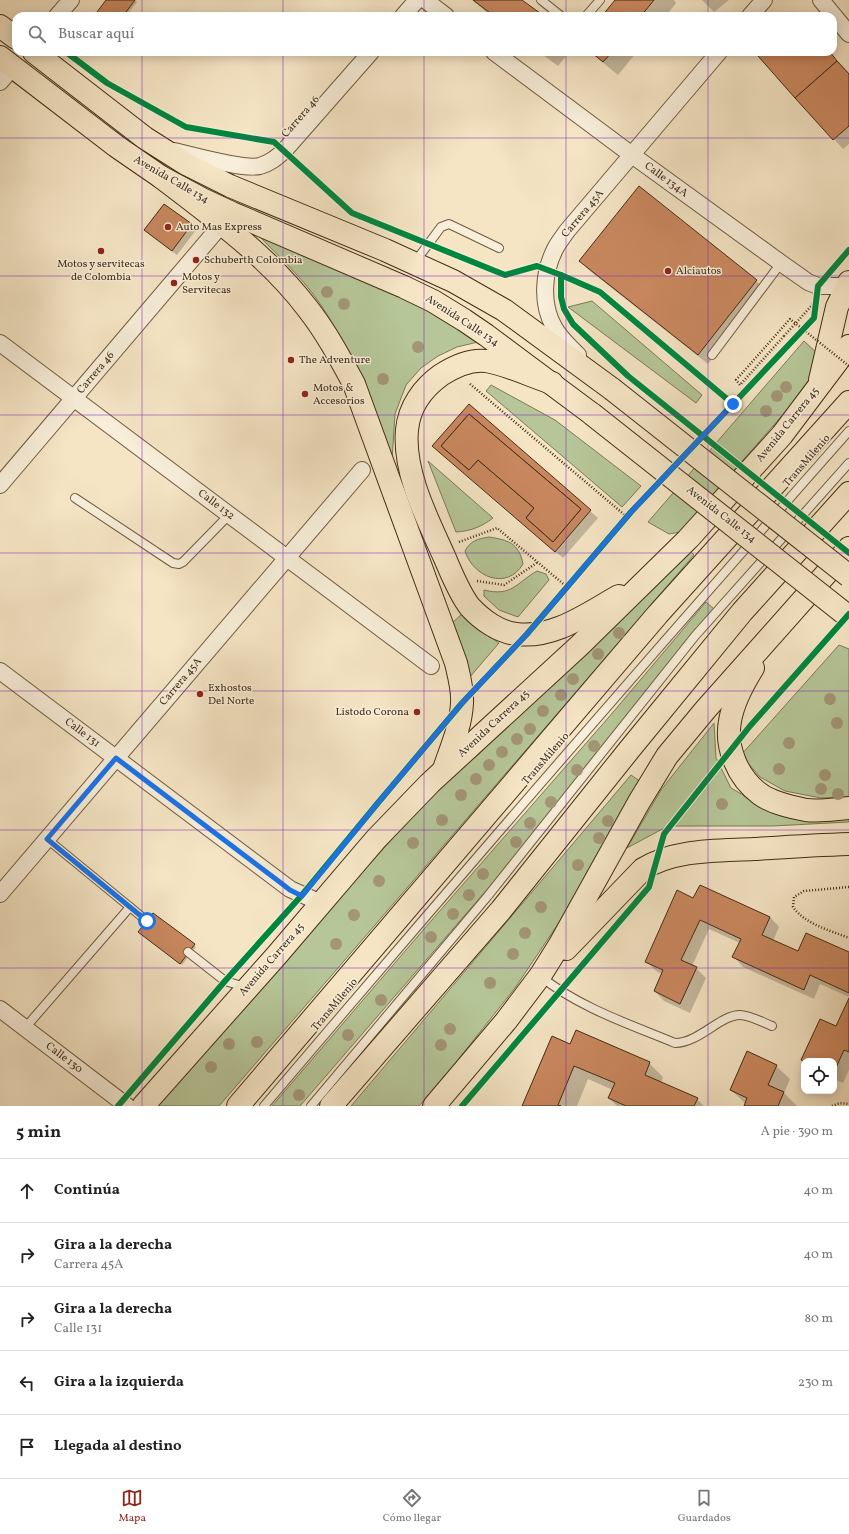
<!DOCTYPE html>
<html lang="es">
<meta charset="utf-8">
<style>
body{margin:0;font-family:Vollkorn,serif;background:#f6f6f6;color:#222}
.controls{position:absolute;right:12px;bottom:12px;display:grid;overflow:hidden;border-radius:8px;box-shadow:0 2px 10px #0003}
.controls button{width:36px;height:36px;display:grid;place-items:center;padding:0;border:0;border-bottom:1px solid #e0e0e0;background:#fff;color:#222;font:20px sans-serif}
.stop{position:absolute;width:12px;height:12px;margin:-9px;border:3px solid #1a73e8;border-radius:50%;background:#fff}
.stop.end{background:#1a73e8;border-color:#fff;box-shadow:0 1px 4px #0008}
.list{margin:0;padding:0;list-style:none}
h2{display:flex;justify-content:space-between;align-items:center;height:52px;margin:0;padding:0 16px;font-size:17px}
h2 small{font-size:13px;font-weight:400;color:#767676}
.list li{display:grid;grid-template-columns:26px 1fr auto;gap:12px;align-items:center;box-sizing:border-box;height:64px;padding:0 16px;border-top:1px solid #e0e0e0}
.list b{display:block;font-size:15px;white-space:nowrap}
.list p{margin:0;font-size:13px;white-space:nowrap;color:#767676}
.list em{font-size:13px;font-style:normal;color:#767676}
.icon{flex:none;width:22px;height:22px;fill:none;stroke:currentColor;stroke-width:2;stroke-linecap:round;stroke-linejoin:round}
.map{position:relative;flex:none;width:849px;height:1106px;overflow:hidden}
.search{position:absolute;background:#fff;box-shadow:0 2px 10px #0003;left:12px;right:12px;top:12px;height:44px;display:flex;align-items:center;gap:10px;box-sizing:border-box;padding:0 14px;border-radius:12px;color:#767676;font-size:15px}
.sheet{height:372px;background:#fff}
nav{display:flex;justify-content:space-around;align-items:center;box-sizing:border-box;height:56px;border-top:1px solid #e0e0e0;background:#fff;font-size:11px;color:#767676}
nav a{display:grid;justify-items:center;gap:2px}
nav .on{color:#8f2418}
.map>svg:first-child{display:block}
.green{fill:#b6c698;stroke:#7c7a56}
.shadow{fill:#0003}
.building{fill:#ca885f;stroke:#432d15;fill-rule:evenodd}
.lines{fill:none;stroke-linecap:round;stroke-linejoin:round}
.service-casing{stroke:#705b41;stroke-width:10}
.minor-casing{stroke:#705b41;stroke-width:18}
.primary-casing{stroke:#432d15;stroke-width:24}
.trunk-casing{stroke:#432d15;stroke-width:24}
.path{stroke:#432d15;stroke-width:2.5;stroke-dasharray:1 2;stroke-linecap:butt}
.service{stroke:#f8eed9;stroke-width:8}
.minor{stroke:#f8eed9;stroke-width:16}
.primary{stroke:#f5e5c5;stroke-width:22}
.trunk{stroke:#f5e5c5;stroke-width:22}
.primary-bridge-casing{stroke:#432d15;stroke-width:24;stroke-linecap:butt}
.path-bridge{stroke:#432d15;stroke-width:2.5;stroke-dasharray:1 2;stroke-linecap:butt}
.primary-bridge{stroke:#f5e5c5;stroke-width:22}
.cycleway-casing{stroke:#f8eed9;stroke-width:8}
.cycleway{stroke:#00873e;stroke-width:6}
.tree{fill:#a39576}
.route{stroke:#1a73e8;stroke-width:5}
.grid{fill:none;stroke:#7b2cbf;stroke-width:1;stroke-opacity:0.55}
.poi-dot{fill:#8f2418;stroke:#f8eed9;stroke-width:1.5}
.labels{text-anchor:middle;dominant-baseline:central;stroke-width:3;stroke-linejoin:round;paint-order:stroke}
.street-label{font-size:11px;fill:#432d15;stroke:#f8eed9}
.poi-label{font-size:11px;fill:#432d15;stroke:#f8eed9;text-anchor:start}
</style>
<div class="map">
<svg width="849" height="1106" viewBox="0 0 849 1106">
<rect width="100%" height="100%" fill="#f5e5c5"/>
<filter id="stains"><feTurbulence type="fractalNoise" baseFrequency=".005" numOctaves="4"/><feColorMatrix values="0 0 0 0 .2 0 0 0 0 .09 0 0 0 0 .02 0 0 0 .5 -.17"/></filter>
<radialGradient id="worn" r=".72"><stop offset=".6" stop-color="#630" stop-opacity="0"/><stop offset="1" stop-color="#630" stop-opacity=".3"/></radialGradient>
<g class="green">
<path d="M261,238L383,287L443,317L478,342L457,347L438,356L421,368L406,385L395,414L392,460C371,403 350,344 313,294C298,274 278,256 261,238Z"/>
<polygon points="592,301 702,395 696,403 568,307"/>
<polygon points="804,341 818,354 813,372 801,394 680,532 669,534 648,522"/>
<polygon points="491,385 555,420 641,486 622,507 486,391"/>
<path d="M428,461L493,518C481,527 471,531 456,532Z"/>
<path d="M489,537C508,540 519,543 523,564C507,591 473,577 465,551C471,540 478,539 489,537Z"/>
<polygon points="689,550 694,555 219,1106 158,1106 312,928 440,786 480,753 528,704"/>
<path d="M537,571L546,574L549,580L518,617L499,610L484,596V590C512,597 516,583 537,571Z"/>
<polygon points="706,602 714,609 516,856 300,1106 272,1106 424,929 615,710"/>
<polygon points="462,614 479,630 499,643 469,678 451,624"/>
<polygon points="839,645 849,649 849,797 821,798 785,791 760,777 741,755"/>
<polygon points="714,723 716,758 731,788 762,806 849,815 849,822 772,826 668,826 627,848 661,790"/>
<polygon points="631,775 641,782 560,921 515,988 449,1071 419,1106 351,1106"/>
</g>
<g class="shadow">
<polygon points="107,0 135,0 137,2 126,16 95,16"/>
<polygon points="472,0 521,0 542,16 491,16"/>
<polygon points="617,0 674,0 676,3 666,16 604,16"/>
<polygon points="702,0 729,0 714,12"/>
<polygon points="539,52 569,52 558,66"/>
<polygon points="590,52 637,52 618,75"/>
<polygon points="838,61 849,73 849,144 843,149 797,98"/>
<polygon points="639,188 756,281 766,290 708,364 590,271 580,261"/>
<polygon points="191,225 196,230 177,255 150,235"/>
<polygon points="469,406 598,518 563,558 441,453"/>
<polygon points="694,899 770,917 779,927 773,941 798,953 849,954 849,997 820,984 814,999 743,967 734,957 740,943 709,929 692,966 696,968 706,978 690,1013 664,1001 655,991 662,974 656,971 646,961"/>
<polygon points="142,934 194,945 196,947 182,965"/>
<polygon points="849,1000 849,1070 843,1083 834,1079 834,1061 804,1061 802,1060 837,1028"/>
<polygon points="571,1045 649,1063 663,1077 661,1083 697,1099 704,1106 628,1106 625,1104 625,1106 617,1106 609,1098 613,1090 588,1079 577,1106 523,1106"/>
<polygon points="776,1066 790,1079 784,1093 797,1106 745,1106 746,1104 731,1090"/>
</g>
<g class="building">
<polygon points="106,0 135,0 123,16 94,16"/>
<polygon points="473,0 522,0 544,16 494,16"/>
<polygon points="615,0 654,0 641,16 602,16"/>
<polygon points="591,52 612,52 603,62"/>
<polygon points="762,52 830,52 837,61 795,98 758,56"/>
<polygon points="837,61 849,74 849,126 833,140 795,98"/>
<polygon points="639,186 757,280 698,355 579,261"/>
<polygon points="164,204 192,224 172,251 144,230"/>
<path d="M469,404L591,510L555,552L432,446ZM469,414L581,509L553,542L526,518L534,508L478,460L469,470L441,446Z"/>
<polygon points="469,414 581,509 553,542 526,518 534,508 478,460 469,470 441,446"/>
<polygon points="700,885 770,917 762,935 798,951 806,933 849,952 849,993 810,975 804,990 732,957 741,939 700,920 681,960 697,967 680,1004 654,991 663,970 645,962 677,890 693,898"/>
<polygon points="153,913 195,944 180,964 138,932"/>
<polygon points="849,998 849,1052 844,1050 834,1072 834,1061 804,1061 801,1060 820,1019 836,1026"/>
<polygon points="576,1030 650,1062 645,1075 698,1098 694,1106 626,1106 608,1098 615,1083 574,1066 558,1105 561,1106 522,1106 552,1036 570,1044"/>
<polygon points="747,1051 777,1065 768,1085 784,1092 778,1106 744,1106 747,1098 730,1090"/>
</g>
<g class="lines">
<defs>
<g id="service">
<polyline points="541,0 561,16"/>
<polyline points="586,16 600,0"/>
<polyline points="415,262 441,227 449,224 499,248"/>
<polyline points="712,355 781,263"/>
<polyline points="75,498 173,563 179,564 183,562 229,515"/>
<polyline points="47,839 147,921"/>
<polyline points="188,952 225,981 245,987"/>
<path d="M540,976C580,1008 629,1024 675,1043C699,1043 720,1015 740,1015C749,1015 762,1022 772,1026"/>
<polyline points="25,1028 130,907"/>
<path d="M264,1106C457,879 652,654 849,431"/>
<polyline points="311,1106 487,897 695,636 849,463"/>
</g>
<g id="minor">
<polyline points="425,0 446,16"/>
<polyline points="821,0 849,34"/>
<polyline points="57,16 71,0"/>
<polyline points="403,16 417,0"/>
<polyline points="750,16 764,0"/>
<polyline points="494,52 632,155 781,263 808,282 818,286 847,286"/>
<polyline points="0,82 13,67"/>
<path d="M174,151C192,155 244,170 260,166C270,163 276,158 284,151L371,52"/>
<polyline points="0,343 431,666"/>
<path d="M578,355C569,346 560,338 554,327C541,304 543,273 555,249C558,243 563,237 567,231L719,52"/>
<polyline points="0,485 222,224"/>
<polyline points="0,671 290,889 321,903"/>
<polyline points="0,894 362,470"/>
<polyline points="0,1009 127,1106"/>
</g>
<g id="primary">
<polyline points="0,26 16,38"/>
<polyline points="34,52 145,138 186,164 230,186 385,250 453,281 504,310 612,389"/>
<polyline points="0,57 116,146 161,177 202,199 232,213 404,287 433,301 464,320 486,335 592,414"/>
</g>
<g id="trunk">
<path d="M161,177C213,217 268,256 308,309C326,332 340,358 354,384L456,663C459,676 463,690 462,703C461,726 451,748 444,769"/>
<polyline points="820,380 837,307 849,282"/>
<path d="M552,383C533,377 506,364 486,361C470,359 455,366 441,375C423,388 409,407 407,430C403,472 427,518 444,556C451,572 459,593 470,607C482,620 499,632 516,634C554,639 588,613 619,596"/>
<path d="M753,668C743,684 733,703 730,721C725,748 738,778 760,794C772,803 791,807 806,810C820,812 835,809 849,808"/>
<path d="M566,949L643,869C675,849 717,851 754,849C786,847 817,845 849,844"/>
<polyline points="143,1106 277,955 376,839 430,783 580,645 688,539 782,435 849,346"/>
<polyline points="238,1106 658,614 849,402"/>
<polyline points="331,1106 501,910 629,750 742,612 849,493"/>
<polyline points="434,1106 506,1021 540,976 560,944 639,802 667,756 706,709 849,548"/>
</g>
</defs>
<use href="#service" class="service-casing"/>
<use href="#minor" class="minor-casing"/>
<use href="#primary" class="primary-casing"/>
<use href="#trunk" class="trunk-casing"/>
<g class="path">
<polyline points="784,336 814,303"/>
<polyline points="470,384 627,517"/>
<polyline points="459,542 497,528 567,587"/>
<polyline points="477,581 504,585 538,562"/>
<path d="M849,887L804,891L794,897L793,907C805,924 829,930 849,938"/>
<polyline points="832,1106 840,1103 849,1104"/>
</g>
<use href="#service" class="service"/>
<use href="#minor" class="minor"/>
<use href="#primary" class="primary"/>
<use href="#trunk" class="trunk"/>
<defs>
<g id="primary-bridge">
<polyline points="612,389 849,576"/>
<polyline points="592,414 849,617"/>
</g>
</defs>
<use href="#primary-bridge" class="primary-bridge-casing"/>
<polyline class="path-bridge" points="784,336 740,385 736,380 790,319 849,366"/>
<use href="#primary-bridge" class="primary-bridge"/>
<defs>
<g id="cycleway">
<polyline points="66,52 107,83 186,127 274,142 352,213 505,275 537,266 561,275 561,297 564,309 573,324 628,376 849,553"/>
<polyline points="561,275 600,292 733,404"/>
<polyline points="118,1106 225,981 302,895 377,804 462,703 527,634 631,512 814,318 818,286 849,250"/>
<polyline points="462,1106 649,887 664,834 750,726 849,614"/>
</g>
</defs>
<use href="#cycleway" class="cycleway-casing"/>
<use href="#cycleway" class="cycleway"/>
</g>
<g class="tree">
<circle cx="327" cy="292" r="6"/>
<circle cx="344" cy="304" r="6"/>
<circle cx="418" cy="347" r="6"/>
<circle cx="383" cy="379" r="6"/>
<circle cx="786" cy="387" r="6"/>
<circle cx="777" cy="396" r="6"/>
<circle cx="766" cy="411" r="6"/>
<circle cx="619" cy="633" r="6"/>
<circle cx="598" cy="654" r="6"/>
<circle cx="573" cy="679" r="6"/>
<circle cx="561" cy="695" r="6"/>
<circle cx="830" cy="699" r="6"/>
<circle cx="543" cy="711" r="6"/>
<circle cx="837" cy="723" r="6"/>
<circle cx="530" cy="729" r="6"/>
<circle cx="517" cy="739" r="6"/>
<circle cx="789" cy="743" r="6"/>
<circle cx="594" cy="746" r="6"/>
<circle cx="502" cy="752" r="6"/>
<circle cx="489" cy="765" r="6"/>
<circle cx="779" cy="769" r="6"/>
<circle cx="577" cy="770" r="6"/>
<circle cx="825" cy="775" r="6"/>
<circle cx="476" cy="779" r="6"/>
<circle cx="821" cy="789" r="6"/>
<circle cx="838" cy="794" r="6"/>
<circle cx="461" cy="795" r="6"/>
<circle cx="551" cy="802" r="6"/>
<circle cx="722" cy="804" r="6"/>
<circle cx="442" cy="820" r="6"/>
<circle cx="608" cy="821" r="6"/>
<circle cx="530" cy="823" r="6"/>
<circle cx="599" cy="838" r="6"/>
<circle cx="516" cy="842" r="6"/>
<circle cx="413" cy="843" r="6"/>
<circle cx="578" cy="865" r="6"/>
<circle cx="483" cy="874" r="6"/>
<circle cx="379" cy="881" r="6"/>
<circle cx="469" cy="895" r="6"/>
<circle cx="541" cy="907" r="6"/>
<circle cx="453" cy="914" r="6"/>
<circle cx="354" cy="915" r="6"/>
<circle cx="525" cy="933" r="6"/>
<circle cx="431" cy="937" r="6"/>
<circle cx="336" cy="944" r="6"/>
<circle cx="513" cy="954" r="6"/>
<circle cx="490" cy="983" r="6"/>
<circle cx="381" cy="1000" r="6"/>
<circle cx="450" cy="1029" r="6"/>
<circle cx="348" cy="1035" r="6"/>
<circle cx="257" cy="1042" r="6"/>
<circle cx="229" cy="1044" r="6"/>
<circle cx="441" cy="1045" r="6"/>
<circle cx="211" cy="1067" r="6"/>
<circle cx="299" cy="1095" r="6"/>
</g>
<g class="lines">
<polyline class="route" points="147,921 47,839 116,758 281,883 290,890 302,896 377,804 462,703 527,634 631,512 733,404"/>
</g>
<path class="grid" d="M142,0V16M283,0V16M424,0V16M566,0V16M708,0V16M142,52V1106M283,52V1106M424,52V1106M566,52V1106M708,52V1106M0,138H849M0,276H849M0,415H849M0,553H849M0,691H849M0,830H849M0,968H849"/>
<g class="poi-dot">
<circle cx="168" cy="227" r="4"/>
<circle cx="101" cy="251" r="4"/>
<circle cx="196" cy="260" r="4"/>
<circle cx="668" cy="271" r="4"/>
<circle cx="174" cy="283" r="4"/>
<circle cx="291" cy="360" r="4"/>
<circle cx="305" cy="394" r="4"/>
<circle cx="200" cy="694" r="4"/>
<circle cx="417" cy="712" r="4"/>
</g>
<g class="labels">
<g class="street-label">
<text transform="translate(301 117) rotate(-49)">Carrera 46</text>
<text transform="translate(171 180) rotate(30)">Avenida Calle 134</text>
<text transform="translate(666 180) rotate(36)">Calle 134A</text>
<text transform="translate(583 214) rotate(-50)">Carrera 45A</text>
<text transform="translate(462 321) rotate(33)">Avenida Calle 134</text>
<text transform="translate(96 373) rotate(-50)">Carrera 46</text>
<text transform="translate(788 425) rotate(-51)">Avenida Carrera 45</text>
<text transform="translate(807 461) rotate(-49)">TransMilenio</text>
<text transform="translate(216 505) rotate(37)">Calle 132</text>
<text transform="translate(721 515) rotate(38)">Avenida Calle 134</text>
<text transform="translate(181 682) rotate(-50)">Carrera 45A</text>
<text transform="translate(494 724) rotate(-43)">Avenida Carrera 45</text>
<text transform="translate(82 733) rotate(37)">Calle 131</text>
<text transform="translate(546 759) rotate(-49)">TransMilenio</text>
<text transform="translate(272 960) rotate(-49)">Avenida Carrera 45</text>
<text transform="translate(335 1005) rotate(-50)">TransMilenio</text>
<text transform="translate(64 1058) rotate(37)">Calle 130</text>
</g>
<g class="poi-label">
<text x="176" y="227">Auto Mas Express</text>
<text x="204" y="260">Schuberth Colombia</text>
<text x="101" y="264" text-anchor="middle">Motos y servitecas<tspan x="101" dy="13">de Colombia</tspan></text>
<text x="676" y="271">Alciautos</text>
<text x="182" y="277">Motos y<tspan x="182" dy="13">Servitecas</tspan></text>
<text x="299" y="360">The Adventure</text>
<text x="313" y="388">Motos &amp;<tspan x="313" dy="13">Accesorios</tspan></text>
<text x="208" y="688">Exhostos<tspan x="208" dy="13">Del Norte</tspan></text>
<text x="409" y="712" text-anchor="end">Listodo Corona</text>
</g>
</g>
<rect width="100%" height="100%" filter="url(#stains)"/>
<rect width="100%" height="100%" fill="url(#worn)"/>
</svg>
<div class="controls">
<button><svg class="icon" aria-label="locate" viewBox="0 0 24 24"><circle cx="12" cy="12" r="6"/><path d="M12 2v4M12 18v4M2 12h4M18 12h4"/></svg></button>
</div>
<div class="stop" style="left:147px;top:921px"></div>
<div class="stop end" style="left:733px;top:404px"></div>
<div class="search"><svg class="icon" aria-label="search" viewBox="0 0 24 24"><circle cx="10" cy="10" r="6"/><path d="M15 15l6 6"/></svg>Buscar aquí</div>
</div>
<section class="sheet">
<h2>5 min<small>A pie · 390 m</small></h2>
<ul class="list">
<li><svg class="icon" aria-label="ahead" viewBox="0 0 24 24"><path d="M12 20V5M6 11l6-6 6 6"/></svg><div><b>Continúa</b></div><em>40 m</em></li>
<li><svg class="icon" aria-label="right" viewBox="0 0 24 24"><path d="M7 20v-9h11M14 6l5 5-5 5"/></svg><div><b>Gira a la derecha</b><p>Carrera 45A</p></div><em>40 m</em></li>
<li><svg class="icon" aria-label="right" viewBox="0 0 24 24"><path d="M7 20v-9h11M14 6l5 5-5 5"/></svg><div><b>Gira a la derecha</b><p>Calle 131</p></div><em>80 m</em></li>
<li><svg class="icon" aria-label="left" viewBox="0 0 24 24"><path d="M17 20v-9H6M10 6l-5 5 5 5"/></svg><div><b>Gira a la izquierda</b></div><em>230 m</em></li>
<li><svg class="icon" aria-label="arrive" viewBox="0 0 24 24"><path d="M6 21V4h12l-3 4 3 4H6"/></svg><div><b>Llegada al destino</b></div></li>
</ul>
</section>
<nav>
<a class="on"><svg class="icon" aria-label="map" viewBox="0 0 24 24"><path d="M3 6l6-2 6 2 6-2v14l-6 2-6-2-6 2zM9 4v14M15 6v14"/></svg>Mapa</a>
<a><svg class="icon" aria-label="directions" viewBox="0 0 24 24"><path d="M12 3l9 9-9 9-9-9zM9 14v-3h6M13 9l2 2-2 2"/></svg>Cómo llegar</a>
<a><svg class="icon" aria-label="saved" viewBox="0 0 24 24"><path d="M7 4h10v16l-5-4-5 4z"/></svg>Guardados</a>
</nav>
